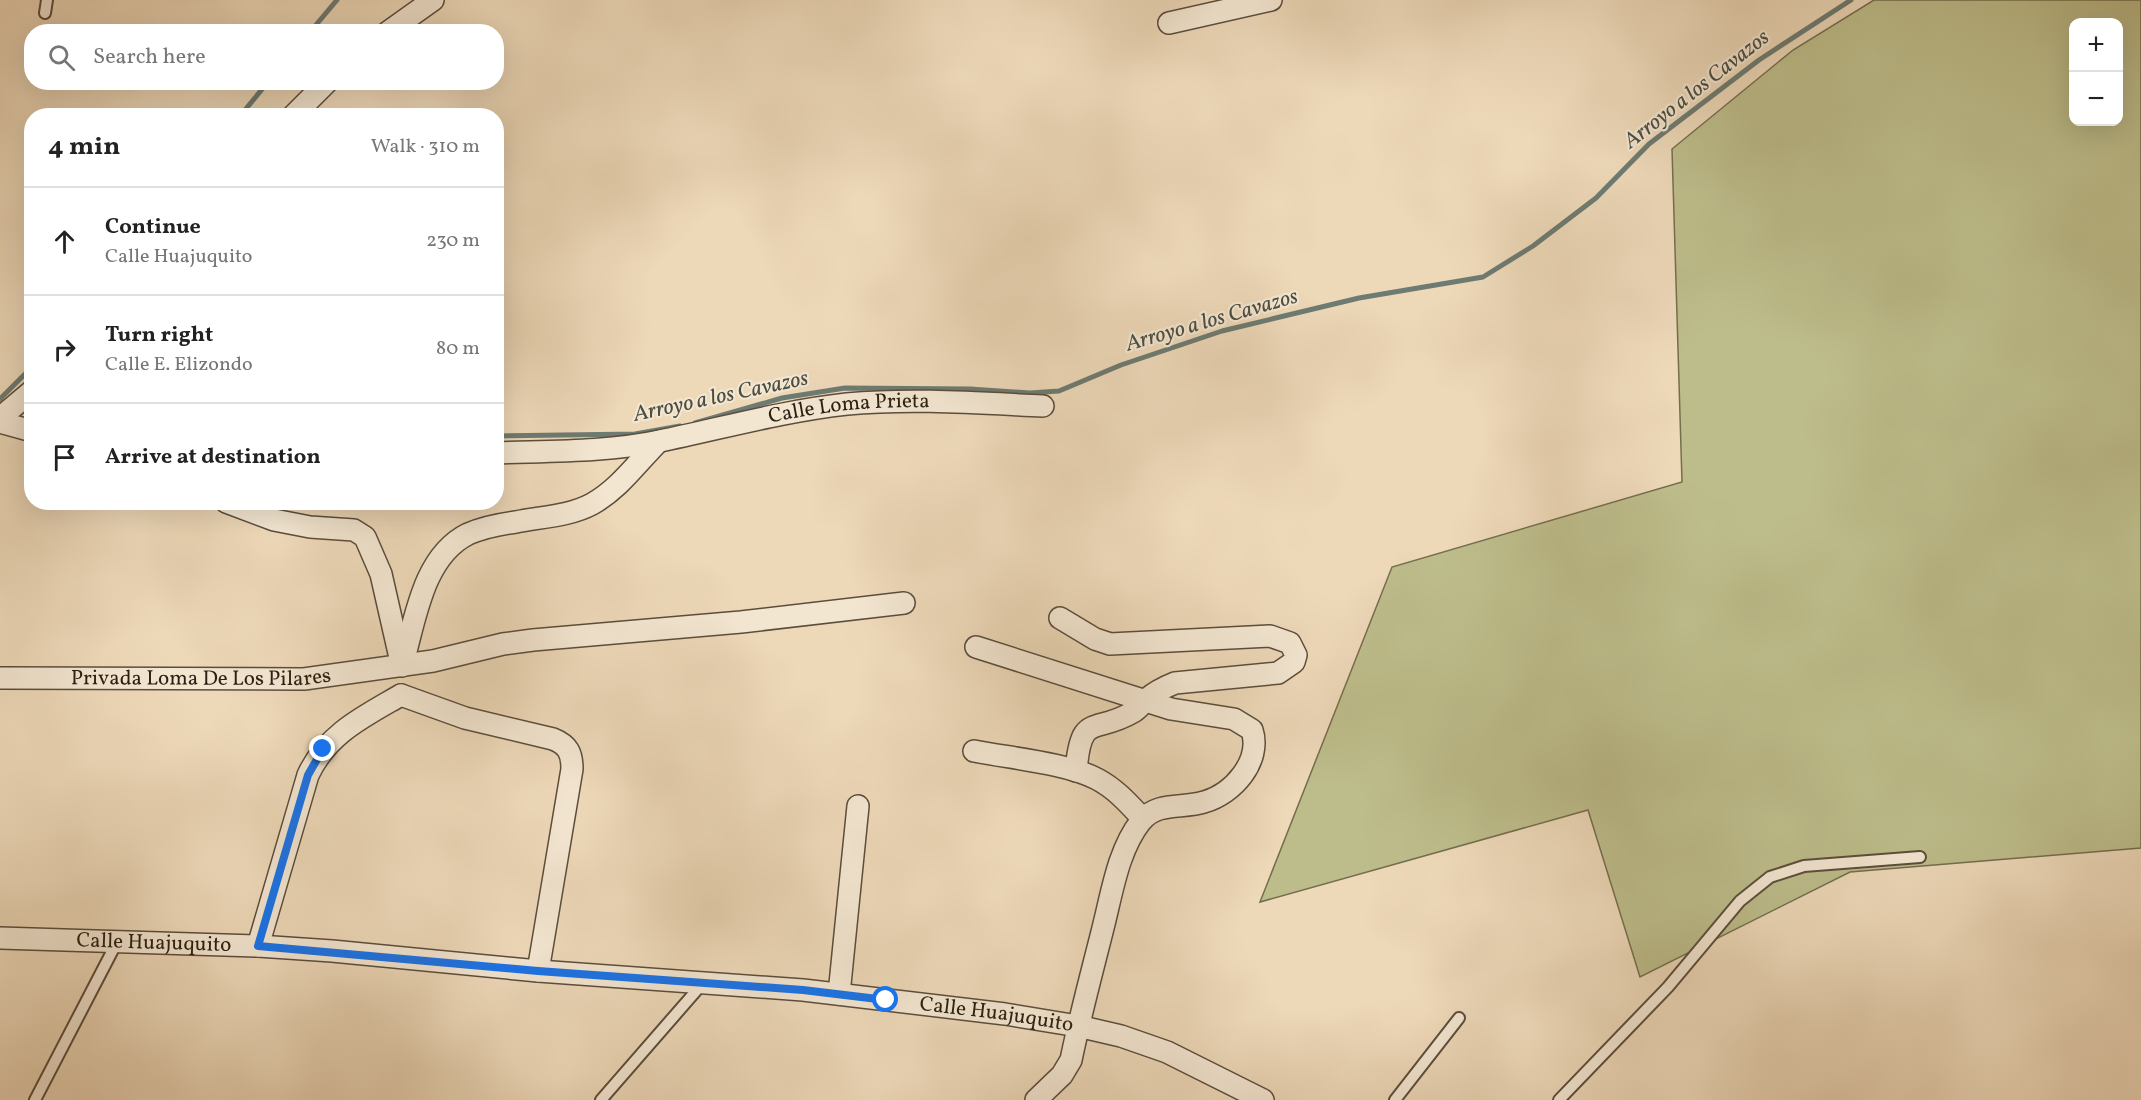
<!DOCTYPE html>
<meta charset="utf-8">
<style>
body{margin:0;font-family:Vollkorn,serif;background:#f6f6f6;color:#222}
.controls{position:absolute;right:18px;top:18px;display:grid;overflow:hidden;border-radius:12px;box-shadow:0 6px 24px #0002}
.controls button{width:54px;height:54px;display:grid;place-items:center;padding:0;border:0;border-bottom:2px solid #e0e0e0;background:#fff;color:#222;font:30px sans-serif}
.stop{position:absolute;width:18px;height:18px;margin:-14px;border:4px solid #1a73e8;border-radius:50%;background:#fff}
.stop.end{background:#1a73e8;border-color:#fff;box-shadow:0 2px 6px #0008}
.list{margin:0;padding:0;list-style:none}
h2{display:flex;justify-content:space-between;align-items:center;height:78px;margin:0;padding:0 24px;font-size:26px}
h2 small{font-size:20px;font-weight:400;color:#767676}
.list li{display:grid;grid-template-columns:39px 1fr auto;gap:18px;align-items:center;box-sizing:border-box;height:108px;padding:0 24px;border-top:2px solid #e0e0e0}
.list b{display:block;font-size:22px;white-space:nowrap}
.list p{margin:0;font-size:20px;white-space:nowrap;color:#767676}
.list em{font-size:20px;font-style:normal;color:#767676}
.icon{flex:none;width:33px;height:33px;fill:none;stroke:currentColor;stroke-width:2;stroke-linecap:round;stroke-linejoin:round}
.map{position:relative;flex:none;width:2141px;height:1100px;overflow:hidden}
.search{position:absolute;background:#fff;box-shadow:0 6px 24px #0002;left:24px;top:24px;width:480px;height:66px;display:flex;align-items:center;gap:15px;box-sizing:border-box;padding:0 21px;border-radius:24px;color:#767676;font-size:22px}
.panel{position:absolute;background:#fff;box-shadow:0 6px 24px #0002;left:24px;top:108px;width:480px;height:402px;border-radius:24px}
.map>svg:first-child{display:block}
.green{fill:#bdbd8b;stroke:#746e4e;stroke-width:1.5;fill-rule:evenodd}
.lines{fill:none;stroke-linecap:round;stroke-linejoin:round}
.stream{stroke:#6d7b72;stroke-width:5}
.lane-casing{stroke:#5b4d3c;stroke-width:14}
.street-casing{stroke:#5b4d3c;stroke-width:24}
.lane{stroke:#f3e6d1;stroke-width:10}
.street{stroke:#f3e6d1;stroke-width:21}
.route{stroke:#1a73e8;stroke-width:8}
.labels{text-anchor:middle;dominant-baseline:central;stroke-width:4.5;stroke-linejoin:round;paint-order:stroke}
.street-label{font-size:21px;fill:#2a1f12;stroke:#f3e6d1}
.water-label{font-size:22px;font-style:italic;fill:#4b4d42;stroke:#f3e6d1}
</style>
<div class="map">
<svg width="2141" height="1100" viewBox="0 0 2141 1100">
<rect width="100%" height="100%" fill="#edd8b8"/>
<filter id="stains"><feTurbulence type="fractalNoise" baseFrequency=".00333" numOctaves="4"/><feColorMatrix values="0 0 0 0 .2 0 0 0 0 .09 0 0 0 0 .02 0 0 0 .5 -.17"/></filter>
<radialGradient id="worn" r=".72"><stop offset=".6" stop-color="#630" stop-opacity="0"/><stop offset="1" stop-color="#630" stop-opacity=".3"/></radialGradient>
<path class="green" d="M1874,0H2141V848L1850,872L1640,977L1588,810L1260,902L1392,567L1682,482L1672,149L1793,50ZM2074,22H2118V122H2074Z"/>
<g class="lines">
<g class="stream">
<polyline points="310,32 337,0"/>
<polyline points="240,116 268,82"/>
<polyline points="0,399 32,367"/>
<polyline points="19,408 32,412"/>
<polyline points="695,423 782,398 845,388 970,389 1030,393 1059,391 1121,365 1222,331 1359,298 1483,277 1533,246 1596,198 1649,144 1759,60 1851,0"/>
<polyline points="496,436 635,434 680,426"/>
</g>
<defs>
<g id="lane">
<polyline points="45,13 47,0"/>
<polyline points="35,1100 117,942"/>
<polyline points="601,1100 703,983"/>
<polyline points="1395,1100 1459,1018"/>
<polyline points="1559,1100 1668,987 1740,901 1770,877 1804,866 1920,857"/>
</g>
<g id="street">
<polyline points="1169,23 1271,0"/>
<polyline points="388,32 433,0"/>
<polyline points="293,116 327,82"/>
<polyline points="0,418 32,391"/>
<polyline points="0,422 32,431"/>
<path id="s1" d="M496,453C551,451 607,452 660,441C723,428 783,411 847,404C913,398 978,403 1043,406"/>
<polyline points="226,502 274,520 310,527 354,530 365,537 381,574 401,662"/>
<path d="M1060,618L1095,639L1110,644L1270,636L1290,643L1296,655L1294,662L1278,673L1175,683C1165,687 1155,692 1147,699C1142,703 1139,709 1133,712C1094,735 1081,711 1076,771"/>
<path d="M976,647L1171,709L1234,719L1252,730C1262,761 1233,794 1204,802C1182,809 1158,801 1141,821C1118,850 1112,893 1103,928C1092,972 1080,1016 1071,1060L1062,1075L1036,1100"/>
<path d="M402,666C415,622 422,557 468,534C484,527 500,524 516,522C541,517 570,516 592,504C619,489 637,463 659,441"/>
<path id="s2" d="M0,678L304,679L433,661L503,644L533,640L741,622L904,603"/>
<path d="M401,695L465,718L553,739C568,745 572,753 572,769L538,971"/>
<path d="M974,751C1009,758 1067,763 1097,779C1116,789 1129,804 1143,819"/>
<path id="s3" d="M0,938L258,946L332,951L538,971L803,990L1005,1014L1078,1026L1121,1036L1167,1052L1263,1100"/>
<path d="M258,946L308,775C327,734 363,717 401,695"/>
<polyline points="839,994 858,806"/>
</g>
</defs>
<use href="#lane" class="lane-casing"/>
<use href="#street" class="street-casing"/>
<use href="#lane" class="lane"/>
<use href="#street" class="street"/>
</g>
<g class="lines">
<polyline class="route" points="323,749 308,775 258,946 538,971 803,990 886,1000"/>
</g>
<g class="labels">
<g class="street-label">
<text stroke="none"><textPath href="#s1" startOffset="357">Calle Loma Prieta</textPath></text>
<text stroke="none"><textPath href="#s2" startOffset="201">Privada Loma De Los Pilares</textPath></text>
<text stroke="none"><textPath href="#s3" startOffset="154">Calle Huajuquito</textPath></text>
<text stroke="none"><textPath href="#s3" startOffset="1000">Calle Huajuquito</textPath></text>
</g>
<g class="water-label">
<text transform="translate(1697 90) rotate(-38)">Arroyo a los Cavazos</text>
<text transform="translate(1212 321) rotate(-16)">Arroyo a los Cavazos</text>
<text transform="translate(721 397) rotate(-12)">Arroyo a los Cavazos</text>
</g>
</g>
<rect width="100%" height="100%" filter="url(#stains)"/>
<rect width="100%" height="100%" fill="url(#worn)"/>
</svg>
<div class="controls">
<button>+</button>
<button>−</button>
</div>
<div class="stop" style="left:886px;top:1000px"></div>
<div class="stop end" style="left:323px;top:749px"></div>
<div class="search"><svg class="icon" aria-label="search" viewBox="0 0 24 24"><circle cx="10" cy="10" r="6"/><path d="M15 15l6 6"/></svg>Search here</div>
<section class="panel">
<h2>4 min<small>Walk · 310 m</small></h2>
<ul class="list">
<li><svg class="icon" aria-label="ahead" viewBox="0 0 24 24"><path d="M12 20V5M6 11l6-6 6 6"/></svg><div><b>Continue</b><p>Calle Huajuquito</p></div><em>230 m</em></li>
<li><svg class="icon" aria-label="right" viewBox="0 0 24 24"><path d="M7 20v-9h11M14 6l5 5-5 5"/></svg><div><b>Turn right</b><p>Calle E. Elizondo</p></div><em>80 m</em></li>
<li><svg class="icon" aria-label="arrive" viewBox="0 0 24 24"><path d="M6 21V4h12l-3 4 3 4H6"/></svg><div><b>Arrive at destination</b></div></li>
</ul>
</section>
</div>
